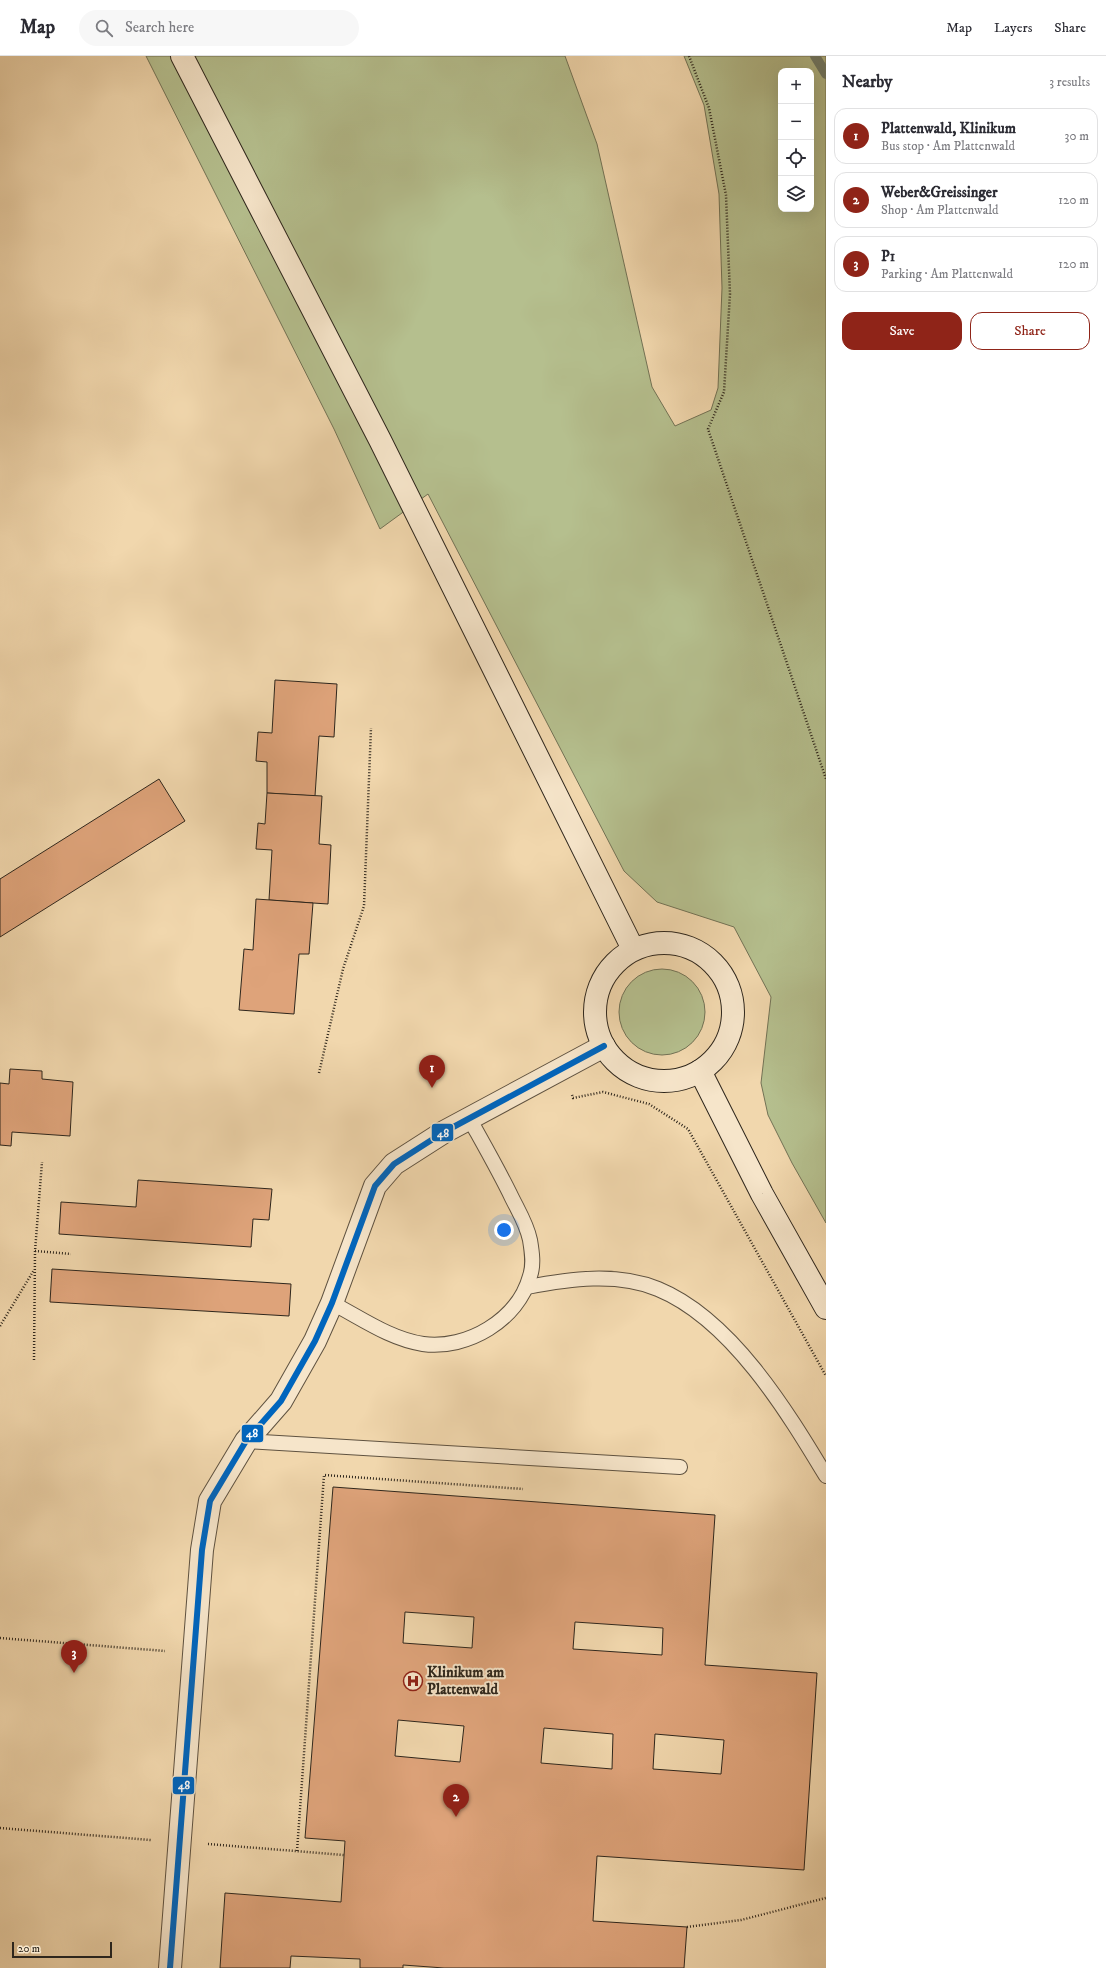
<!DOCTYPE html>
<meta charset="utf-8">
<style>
body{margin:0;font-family:"IM FELL DW Pica",serif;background:#f7f7f7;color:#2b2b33}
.controls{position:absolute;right:12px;top:12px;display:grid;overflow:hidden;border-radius:8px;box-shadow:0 4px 16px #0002}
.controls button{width:36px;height:36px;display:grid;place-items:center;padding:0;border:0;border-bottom:1px solid #e1e1e2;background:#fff;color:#2b2b33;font:20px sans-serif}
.scale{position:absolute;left:12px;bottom:10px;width:100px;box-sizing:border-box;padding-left:4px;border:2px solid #2e261c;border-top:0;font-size:11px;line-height:14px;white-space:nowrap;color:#2e261c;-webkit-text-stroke:3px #f6e5ca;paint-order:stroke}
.you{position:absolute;left:504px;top:1174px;width:14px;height:14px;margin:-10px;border:3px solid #fff;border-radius:50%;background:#1a73e8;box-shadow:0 0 0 6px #1a73e833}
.badge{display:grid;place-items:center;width:26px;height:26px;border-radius:50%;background:#8f2418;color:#fff;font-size:13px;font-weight:700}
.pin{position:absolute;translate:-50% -33px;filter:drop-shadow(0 1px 2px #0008)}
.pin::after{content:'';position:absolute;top:21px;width:14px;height:12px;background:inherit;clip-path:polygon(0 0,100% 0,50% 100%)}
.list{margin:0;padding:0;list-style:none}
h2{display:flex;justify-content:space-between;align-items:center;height:52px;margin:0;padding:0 16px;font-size:17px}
h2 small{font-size:13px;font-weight:400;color:#7c7c81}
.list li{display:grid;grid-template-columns:26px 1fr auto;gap:12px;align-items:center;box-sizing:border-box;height:56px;margin:0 8px 8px;padding:0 8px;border:1px solid #e1e1e2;border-radius:12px}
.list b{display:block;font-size:15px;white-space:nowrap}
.list p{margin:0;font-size:13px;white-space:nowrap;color:#7c7c81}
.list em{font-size:13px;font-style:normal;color:#7c7c81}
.actions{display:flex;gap:8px;padding:12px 16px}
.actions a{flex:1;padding:9px 0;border:1px solid #8f2418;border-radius:12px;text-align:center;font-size:14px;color:#8f2418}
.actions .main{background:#8f2418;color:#fff}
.icon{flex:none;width:22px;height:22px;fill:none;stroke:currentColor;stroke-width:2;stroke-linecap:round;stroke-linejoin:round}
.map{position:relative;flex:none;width:826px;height:1912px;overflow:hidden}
header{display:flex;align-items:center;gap:24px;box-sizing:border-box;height:56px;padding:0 20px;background:#fff;border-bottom:1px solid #e1e1e2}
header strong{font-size:19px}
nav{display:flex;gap:22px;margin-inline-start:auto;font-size:14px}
.search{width:280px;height:36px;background:#f7f7f7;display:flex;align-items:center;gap:10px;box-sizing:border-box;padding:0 14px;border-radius:22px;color:#7c7c81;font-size:15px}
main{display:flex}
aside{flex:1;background:#fff}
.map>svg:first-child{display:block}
.green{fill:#b5bf8e;stroke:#727255;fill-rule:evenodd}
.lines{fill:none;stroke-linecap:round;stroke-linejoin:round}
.stream{stroke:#707f6e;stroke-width:10}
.building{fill:#dea37a;stroke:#2e261c;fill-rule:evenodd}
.lane-casing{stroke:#5f5240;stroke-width:16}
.street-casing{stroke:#5f5240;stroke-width:24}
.secondary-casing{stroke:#2e261c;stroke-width:24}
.path{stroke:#2e261c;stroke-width:2.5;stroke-dasharray:1 2;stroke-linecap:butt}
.lane{stroke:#f6e5ca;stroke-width:14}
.street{stroke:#f6e5ca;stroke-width:22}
.secondary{stroke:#f6e5ca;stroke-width:22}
.bus-1-casing{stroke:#f6e5ca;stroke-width:9}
.bus-1{stroke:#0065bd;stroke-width:6}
.labels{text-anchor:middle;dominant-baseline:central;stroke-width:4;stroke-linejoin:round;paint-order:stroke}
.poi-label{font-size:15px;font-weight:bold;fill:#2e261c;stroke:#f6e5ca;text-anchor:start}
.line-badge{stroke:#f6e5ca;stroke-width:1.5}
.badge-label{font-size:11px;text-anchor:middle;font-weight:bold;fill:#fff}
</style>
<header>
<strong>Map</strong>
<div class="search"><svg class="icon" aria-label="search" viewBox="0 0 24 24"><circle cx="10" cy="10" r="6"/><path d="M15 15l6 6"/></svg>Search here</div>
<nav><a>Map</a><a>Layers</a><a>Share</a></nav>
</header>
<main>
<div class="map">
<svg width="826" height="1912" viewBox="0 0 826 1912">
<rect width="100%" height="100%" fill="#f1d7ad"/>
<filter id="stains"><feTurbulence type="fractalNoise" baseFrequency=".005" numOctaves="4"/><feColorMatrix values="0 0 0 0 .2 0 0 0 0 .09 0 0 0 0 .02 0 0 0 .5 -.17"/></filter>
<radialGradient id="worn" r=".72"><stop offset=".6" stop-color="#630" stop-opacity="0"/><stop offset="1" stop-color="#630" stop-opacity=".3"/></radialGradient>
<g class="green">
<path d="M146,0H565L597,88L652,331L675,370L711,354L718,332L722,232L719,138L704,49L684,0H826V1167L792,1107L768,1059L761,1027L771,941L734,871L657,846L624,815L428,438L380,473L334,373ZM781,15H811V153H781Z"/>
<circle cx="662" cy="956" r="43"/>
</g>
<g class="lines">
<polyline class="stream" points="815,0 826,18"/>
</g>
<g class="building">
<polygon points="275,624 337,628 334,681 319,680 315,740 267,737 267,706 256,705 258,676 272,677"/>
<polygon points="159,723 185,765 0,881 0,823"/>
<polygon points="267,737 322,740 319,788 331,789 328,848 269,844 272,794 256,793 258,767 265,768"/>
<polygon points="256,843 313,847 309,898 299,898 294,958 239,954 244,893 253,894"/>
<polygon points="10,1013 42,1015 42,1023 73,1026 70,1080 12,1076 11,1090 0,1089 0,1027 9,1028"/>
<polygon points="138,1124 272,1133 269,1164 253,1163 251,1191 59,1178 61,1146 136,1151"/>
<polygon points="52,1213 291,1228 289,1260 50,1246"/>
<path d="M333,1431L715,1459L705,1609L817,1617L804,1814L597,1800L593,1865L687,1871L684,1912H444L403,1909V1912H360V1903L291,1900L290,1912H220L225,1837L341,1846L345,1785L305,1782ZM405,1556L474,1561L472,1592L403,1587ZM575,1566L663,1572L662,1599L573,1593ZM398,1664L464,1670L460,1706L395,1700ZM544,1672L613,1678L612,1713L541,1707ZM655,1678L724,1684L721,1718L653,1713Z"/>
</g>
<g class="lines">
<defs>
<g id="lane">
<path d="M527,1231C569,1223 617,1216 658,1233C731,1263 787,1355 826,1420"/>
<path d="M332,1247C361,1262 390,1283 423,1288C467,1294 518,1264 530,1220C534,1209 532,1196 530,1184C527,1169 519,1156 512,1142C499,1115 484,1089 469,1062"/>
<polyline points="246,1385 680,1411"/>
</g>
<polyline id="street" points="170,1912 202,1494 210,1445 246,1385 281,1345 315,1285 332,1247 375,1130 394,1108 444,1076 604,990"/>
<g id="secondary">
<polyline points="182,0 380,384 633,893"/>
<circle cx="664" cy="956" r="69"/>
<polyline points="700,1015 762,1138 826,1252"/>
</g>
</defs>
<use href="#lane" class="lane-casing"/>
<use href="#street" class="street-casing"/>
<use href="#secondary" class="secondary-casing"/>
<g class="path">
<polyline points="689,0 709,52 726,139 730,238 724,336 708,373 826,723"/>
<polyline points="319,1017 343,913 364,850 371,672"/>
<polyline points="572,1039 573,1042 603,1036 649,1048 688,1073 826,1320"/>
<polyline points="35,1195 71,1198"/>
<polyline points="0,1270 34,1214"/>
<polyline points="34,1304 35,1195 42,1106"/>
<polyline points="0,1582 165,1595"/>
<polyline points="0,1772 151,1784"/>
<polyline points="208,1788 344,1799"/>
<polyline points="297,1795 324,1419 523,1433"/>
<polyline points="687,1871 741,1864 826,1842"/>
</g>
<use href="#lane" class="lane"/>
<use href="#street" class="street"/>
<use href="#secondary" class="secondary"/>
<defs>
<polyline id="bus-1" points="170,1912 202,1494 210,1445 246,1385 281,1345 315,1285 332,1247 375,1130 394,1108 444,1076 604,990"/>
</defs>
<use href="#bus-1" class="bus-1-casing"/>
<use href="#bus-1" class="bus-1"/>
</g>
<defs>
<symbol id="hospital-ring" viewBox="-11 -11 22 22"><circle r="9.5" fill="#f6e5ca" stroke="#8f2418" stroke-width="1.5"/><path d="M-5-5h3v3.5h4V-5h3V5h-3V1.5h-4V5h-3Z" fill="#8f2418"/></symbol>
</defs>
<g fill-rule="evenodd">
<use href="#hospital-ring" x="402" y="1614" width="22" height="22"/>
</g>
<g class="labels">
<g class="poi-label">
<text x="427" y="1616">Klinikum am<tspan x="427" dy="17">Plattenwald</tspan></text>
</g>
</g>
<g class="line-badge">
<rect x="431" y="1067" width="23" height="19" rx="4" fill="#0065bd"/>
<rect x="241" y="1368" width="23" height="19" rx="4" fill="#0065bd"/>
<rect x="172" y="1720" width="23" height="19" rx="4" fill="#0065bd"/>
</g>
<g class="badge-label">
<text x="443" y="1081">48</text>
<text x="252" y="1381">48</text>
<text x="184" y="1733">48</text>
</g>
<rect width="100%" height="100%" filter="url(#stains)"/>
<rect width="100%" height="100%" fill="url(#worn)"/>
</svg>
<div class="controls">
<button>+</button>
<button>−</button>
<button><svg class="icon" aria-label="locate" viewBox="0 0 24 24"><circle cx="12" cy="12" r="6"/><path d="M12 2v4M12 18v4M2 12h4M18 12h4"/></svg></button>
<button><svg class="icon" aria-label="layers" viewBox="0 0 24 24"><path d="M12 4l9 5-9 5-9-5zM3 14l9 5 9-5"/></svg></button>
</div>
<div class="scale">20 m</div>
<div class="you"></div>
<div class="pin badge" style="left:432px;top:1032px">1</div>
<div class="pin badge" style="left:456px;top:1761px">2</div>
<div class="pin badge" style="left:74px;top:1617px">3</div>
</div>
<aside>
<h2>Nearby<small>3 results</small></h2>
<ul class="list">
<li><span class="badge">1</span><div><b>Plattenwald, Klinikum</b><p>Bus stop · Am Plattenwald</p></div><em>30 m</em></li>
<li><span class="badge">2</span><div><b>Weber&amp;Greissinger</b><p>Shop · Am Plattenwald</p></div><em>120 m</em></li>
<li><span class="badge">3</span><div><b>P1</b><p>Parking · Am Plattenwald</p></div><em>120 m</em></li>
</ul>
<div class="actions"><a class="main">Save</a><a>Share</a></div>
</aside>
</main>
